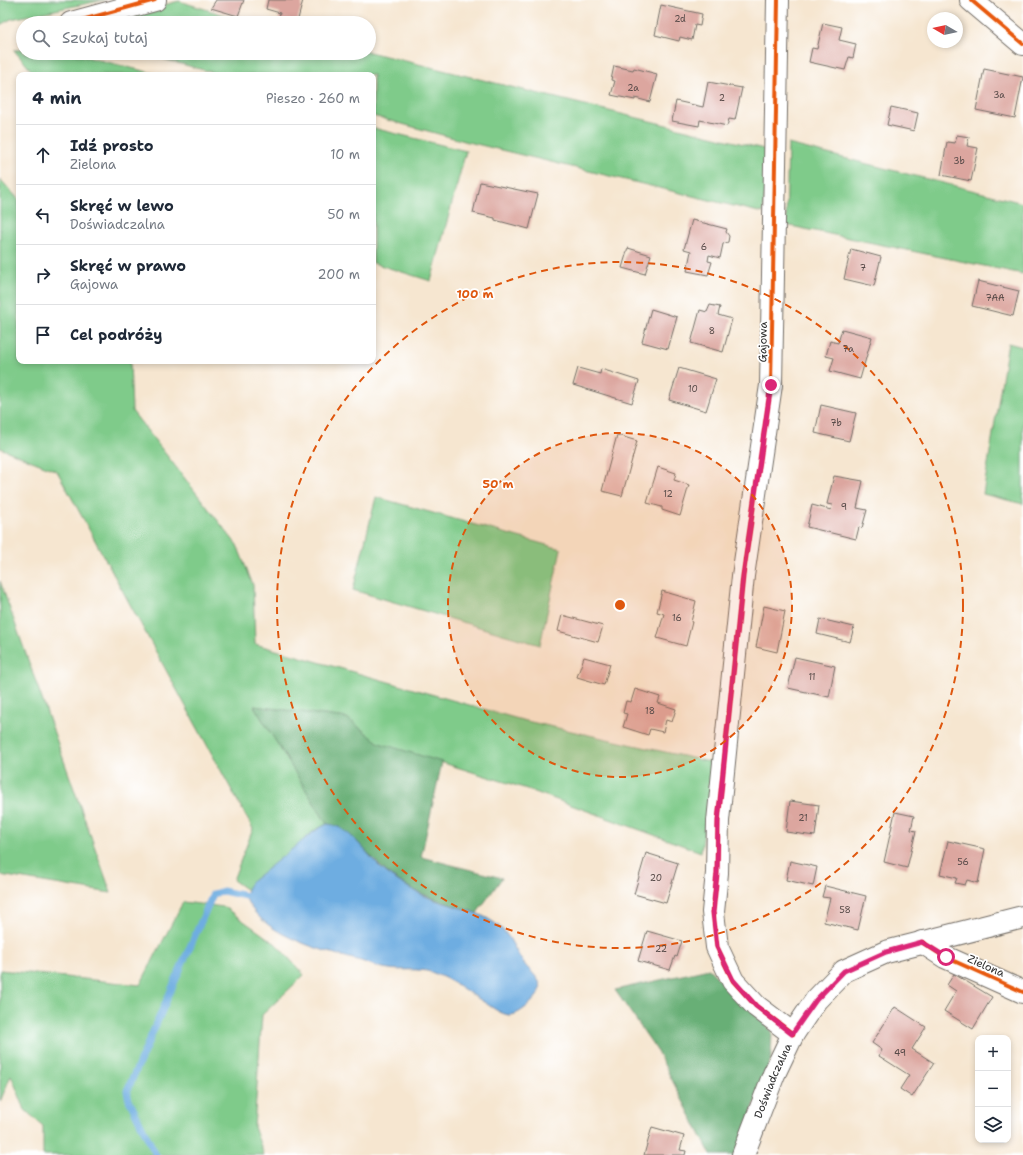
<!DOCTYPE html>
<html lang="pl">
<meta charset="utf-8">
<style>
body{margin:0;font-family:"Shantell Sans",sans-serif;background:#f2f2f3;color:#1f2937}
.controls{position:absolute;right:12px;bottom:12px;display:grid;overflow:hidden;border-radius:8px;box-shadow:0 2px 6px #0003}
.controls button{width:36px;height:36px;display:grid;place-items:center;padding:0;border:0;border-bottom:1px solid #e0e1e3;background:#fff;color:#1f2937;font:20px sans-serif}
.compass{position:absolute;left:927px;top:12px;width:36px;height:36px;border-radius:50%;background:#fff;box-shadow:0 2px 6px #0003;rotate:279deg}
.stop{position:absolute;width:12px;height:12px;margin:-9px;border:3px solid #db2777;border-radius:50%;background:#fff}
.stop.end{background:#db2777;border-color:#fff;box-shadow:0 1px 4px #0008}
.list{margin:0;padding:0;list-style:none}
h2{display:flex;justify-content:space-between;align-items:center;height:52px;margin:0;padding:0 16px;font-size:17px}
h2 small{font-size:13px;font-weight:400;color:#747a83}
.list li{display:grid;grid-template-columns:26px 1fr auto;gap:12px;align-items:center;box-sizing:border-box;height:60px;padding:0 16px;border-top:1px solid #e0e1e3}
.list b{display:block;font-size:15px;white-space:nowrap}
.list p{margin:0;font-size:13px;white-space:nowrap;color:#747a83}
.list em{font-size:13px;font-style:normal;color:#747a83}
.icon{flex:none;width:22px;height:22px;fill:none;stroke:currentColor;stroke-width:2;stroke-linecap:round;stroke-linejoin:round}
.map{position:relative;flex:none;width:1023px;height:1155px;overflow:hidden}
.search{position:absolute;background:#fff;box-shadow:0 2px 6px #0003;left:16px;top:16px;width:360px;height:44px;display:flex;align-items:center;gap:10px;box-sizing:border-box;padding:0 14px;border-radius:22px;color:#747a83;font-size:15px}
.panel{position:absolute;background:#fff;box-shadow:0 2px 6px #0003;left:16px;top:72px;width:360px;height:292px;border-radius:8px}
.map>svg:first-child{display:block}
.green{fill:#7fcb8a;stroke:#557b5a}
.forest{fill:#67af76;stroke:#496d50}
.water{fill:#6eade1;stroke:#4c6c86}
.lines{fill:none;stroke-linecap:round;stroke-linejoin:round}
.stream{stroke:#6eade1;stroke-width:7}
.building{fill:#dca69f}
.street-casing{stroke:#726c65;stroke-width:24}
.street{stroke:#fff;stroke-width:22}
.cycleway-casing{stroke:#fff;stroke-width:6}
.cycleway{stroke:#e8590c;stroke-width:4}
.route{stroke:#db2777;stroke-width:5}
.ring{fill:none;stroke:#df570e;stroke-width:2;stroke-dasharray:7 5}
.labels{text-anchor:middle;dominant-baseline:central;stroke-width:3.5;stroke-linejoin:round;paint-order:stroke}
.number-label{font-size:9px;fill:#574a48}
.street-label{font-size:11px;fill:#2b2b2b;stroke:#fff}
.centre{fill:#df570e;stroke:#fff;stroke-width:2}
.ring-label{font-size:12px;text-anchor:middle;font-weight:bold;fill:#df570e;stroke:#fff;stroke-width:3.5;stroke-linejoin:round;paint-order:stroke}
</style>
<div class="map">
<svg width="1023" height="1155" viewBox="0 0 1023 1155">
<rect width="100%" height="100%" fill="#fff"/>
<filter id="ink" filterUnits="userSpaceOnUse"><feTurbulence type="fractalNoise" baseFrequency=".025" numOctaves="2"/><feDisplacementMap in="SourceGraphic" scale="8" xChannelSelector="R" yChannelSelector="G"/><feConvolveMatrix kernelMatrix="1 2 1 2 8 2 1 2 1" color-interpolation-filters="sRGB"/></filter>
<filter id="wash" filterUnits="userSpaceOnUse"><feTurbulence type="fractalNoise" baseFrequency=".012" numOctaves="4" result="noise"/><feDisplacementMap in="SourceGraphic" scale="16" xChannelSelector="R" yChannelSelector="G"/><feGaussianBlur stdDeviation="0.9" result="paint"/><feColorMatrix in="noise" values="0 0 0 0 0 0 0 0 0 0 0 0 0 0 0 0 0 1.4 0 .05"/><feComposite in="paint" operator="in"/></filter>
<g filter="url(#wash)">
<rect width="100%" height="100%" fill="#f6e6d0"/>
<g class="green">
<polygon points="0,0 104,0 11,19 0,25"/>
<polygon points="179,1 250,23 94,23"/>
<polygon points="14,50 23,50 23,53 70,53 160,75 35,75"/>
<polygon points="369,52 768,150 763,213 468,142 373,116 373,75 222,75 141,53"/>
<polygon points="373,128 466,151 431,281 373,263"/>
<polygon points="788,144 1023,203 1023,274 786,225"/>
<polygon points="0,179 19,200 19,361 130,361 132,411 237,545 253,585 255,644 522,720 714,763 701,852 524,788 379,743 347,718 254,706 327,824 315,830 247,890 233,880 253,829 57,471 0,448"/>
<polygon points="1008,343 1023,347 1023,504 983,494"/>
<polygon points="376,497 561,549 540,645 353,590"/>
<polygon points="0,581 111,893 0,875"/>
<polygon points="183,902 224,907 276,944 304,975 262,1015 254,1127 264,1155 43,1155 43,1126 25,1110 11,1075 0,1102 0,970 140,985"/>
</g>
<g class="forest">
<path d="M254,706L347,718L379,743L442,762L421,857L502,878L477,913C445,902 415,895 388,873C371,859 348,825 327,824Z"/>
<polygon points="709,969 772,1031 771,1059 736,1155 711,1155 656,1049 615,990"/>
</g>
<path class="water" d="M327,824C349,825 367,855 382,869C395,880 408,888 423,895C450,908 482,908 504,931C513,941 517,956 526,966C532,973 545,983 539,993C535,1000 519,1016 509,1015C501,1014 493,1008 487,1004C469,993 451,979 431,972C417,968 403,971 389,969C380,968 370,964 361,961C327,952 275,939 253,910C250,906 246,901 246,896C245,890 249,886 252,881L316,830Z"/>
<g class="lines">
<polyline class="stream" points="156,1155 129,1100 127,1091 213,894 223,891 246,896"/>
</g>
<g id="blocks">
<g class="building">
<polygon points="216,0 244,0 238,16 211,8"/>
<polygon points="268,0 303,0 297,23 278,23 280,13 266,9"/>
<polygon points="661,5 702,14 700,26 695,25 692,40 680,37 679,41 655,35"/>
<polygon points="823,23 842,27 839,40 856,44 853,58 849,57 845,70 809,62 812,48 817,49"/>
<polygon points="614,66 633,70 634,68 657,74 650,102 635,98 635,100 611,95 615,81 611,80"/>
<polygon points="984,69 1023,77 1015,118 976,110"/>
<polygon points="708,82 742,88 735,120 729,119 727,126 700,120 699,126 672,121 676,101 703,107"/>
<polygon points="891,107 918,113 914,131 887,125"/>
<polygon points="957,135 969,137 967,146 978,148 971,181 941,175 947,142 955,143"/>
<polygon points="480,182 538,194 529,229 495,220 495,218 473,213"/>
<polygon points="692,220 727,229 726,232 729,236 728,242 723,244 720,258 709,255 708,261 712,262 708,275 687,271 691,251 684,249"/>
<polygon points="628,248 651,255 645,274 622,268"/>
<polygon points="851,249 881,257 874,286 844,279"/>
<polygon points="978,281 1019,291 1013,316 972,306"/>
<polygon points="710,305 720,307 718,315 732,319 723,352 691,343 700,310 707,312"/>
<polygon points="651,309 677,317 668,349 642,342"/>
<polygon points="842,329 872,337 860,379 830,371 834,358 826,356 830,341 838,343"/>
<polygon points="578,368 600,374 601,369 639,381 632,403 573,385"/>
<polygon points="679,368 716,379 706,411 669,400"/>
<polygon points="821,405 856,413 849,441 815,433"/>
<polygon points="617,435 637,441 622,496 602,491"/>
<polygon points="658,467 676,473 674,480 689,485 680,516 662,510 662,507 647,503"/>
<polygon points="834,476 863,481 857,508 867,510 862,528 859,527 856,539 807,527 812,505 831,510 832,505 827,504"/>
<polygon points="662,591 696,601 691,622 692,622 686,646 657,638 664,614 657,612"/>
<polygon points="764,606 785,611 777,652 756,647"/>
<polygon points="562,615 603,626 598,642 558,631"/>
<polygon points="820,619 854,627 850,642 817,634"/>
<polygon points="584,657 610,664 604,685 577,677"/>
<polygon points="795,657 835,666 829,697 788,688"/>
<polygon points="635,689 660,697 658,703 676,709 672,722 666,720 663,732 650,729 648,735 623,727 627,714 623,713 626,701 631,702"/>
<polygon points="790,801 819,805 815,836 786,832"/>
<polygon points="895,812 914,816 911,830 916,831 907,868 884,862"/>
<polygon points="948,841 985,849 978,883 967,880 965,885 955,883 957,878 940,874"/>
<polygon points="646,853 678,863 666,903 634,894"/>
<polygon points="790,861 817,867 813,886 786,880"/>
<polygon points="825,886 866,896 858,930 824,922 830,898 822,897"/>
<polygon points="647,931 682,941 677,957 675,956 670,970 638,961"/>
<polygon points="954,974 992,997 973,1029 944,1011 956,991 947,985"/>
<polygon points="895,1007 926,1027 912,1049 934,1063 912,1097 900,1089 909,1075 879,1056 882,1050 872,1043"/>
<polygon points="652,1127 684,1136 680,1150 686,1151 685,1155 644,1155"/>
</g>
</g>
</g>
<g filter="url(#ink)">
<use href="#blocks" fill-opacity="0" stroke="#726c65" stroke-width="1"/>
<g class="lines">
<defs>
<g id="street">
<polyline points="778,0 771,385 743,576 718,821 717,873 713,912 717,947 733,981 756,1006 793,1034"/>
<polyline points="971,0 1023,44"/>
<polyline points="71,23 155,0"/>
<polyline points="922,942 945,957 1023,992"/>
<path id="s1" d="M743,1155L774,1074L793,1034L816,1000L844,971L886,952L1023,917"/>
</g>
</defs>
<use href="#street" class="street-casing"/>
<use href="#street" class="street"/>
<defs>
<g id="cycleway">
<polyline points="778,0 771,385 743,576 718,821 717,873 713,912 717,947 733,981 756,1006 793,1034"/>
<polyline points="971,0 1023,44"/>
<polyline points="71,23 155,0"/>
<polyline points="922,942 945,957 1023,992"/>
</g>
</defs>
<use href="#cycleway" class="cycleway-casing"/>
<use href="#cycleway" class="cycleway"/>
</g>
</g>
<g class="lines" filter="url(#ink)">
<polyline class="route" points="771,385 743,576 718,821 717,873 713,912 717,947 733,980 756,1006 792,1034 816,1000 844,971 886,952 922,942 946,957"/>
</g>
<circle cx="620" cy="605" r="172" fill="#df570e" fill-opacity=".12"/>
<g class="ring">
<circle cx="620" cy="605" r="172"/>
<circle cx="620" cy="605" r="343"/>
</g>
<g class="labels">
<g class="number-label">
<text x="680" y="19">2d</text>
<text x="633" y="88">2a</text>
<text x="999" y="95">3a</text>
<text x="722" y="98">2</text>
<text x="959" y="161">3b</text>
<text x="704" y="247">6</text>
<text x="863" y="268">7</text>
<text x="995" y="298">7AA</text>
<text x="712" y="331">8</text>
<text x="848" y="349">7a</text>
<text x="693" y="389">10</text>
<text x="836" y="423">7b</text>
<text x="668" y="494">12</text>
<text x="844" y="507">9</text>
<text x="677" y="618">16</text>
<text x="812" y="677">11</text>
<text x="650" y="711">18</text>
<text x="803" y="818">21</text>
<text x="963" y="862">56</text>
<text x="656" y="878">20</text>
<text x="845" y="910">58</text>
<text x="661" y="949">22</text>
<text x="900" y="1053">49</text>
</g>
<g class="street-label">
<text transform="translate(763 342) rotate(-89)">Gajowa</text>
<text transform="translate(986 966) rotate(24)">Zielona</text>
<text stroke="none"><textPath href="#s1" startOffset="80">Doświadczalna</textPath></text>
</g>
</g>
<circle cx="620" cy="605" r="6" class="centre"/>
<g class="ring-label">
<text x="475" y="298">100 m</text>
<text x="498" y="488">50 m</text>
</g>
</svg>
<div class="controls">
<button>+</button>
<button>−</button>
<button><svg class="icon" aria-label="layers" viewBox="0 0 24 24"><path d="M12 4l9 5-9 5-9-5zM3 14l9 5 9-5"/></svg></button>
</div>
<svg class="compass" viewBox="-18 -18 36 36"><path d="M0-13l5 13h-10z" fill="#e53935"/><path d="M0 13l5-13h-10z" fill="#747a83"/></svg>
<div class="stop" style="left:946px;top:957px"></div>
<div class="stop end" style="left:771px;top:385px"></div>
<div class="search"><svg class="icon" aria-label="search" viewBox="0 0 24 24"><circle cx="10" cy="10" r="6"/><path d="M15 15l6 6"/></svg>Szukaj tutaj</div>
<section class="panel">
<h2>4 min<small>Pieszo · 260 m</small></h2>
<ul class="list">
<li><svg class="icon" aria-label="ahead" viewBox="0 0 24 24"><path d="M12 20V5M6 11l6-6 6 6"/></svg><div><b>Idź prosto</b><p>Zielona</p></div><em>10 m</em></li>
<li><svg class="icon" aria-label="left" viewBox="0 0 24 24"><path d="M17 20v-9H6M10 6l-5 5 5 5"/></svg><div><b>Skręć w lewo</b><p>Doświadczalna</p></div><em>50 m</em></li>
<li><svg class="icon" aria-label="right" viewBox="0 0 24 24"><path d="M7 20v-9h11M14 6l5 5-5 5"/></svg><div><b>Skręć w prawo</b><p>Gajowa</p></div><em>200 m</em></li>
<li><svg class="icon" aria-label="arrive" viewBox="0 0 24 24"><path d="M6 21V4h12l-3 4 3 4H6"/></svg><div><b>Cel podróży</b></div></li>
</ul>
</section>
</div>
